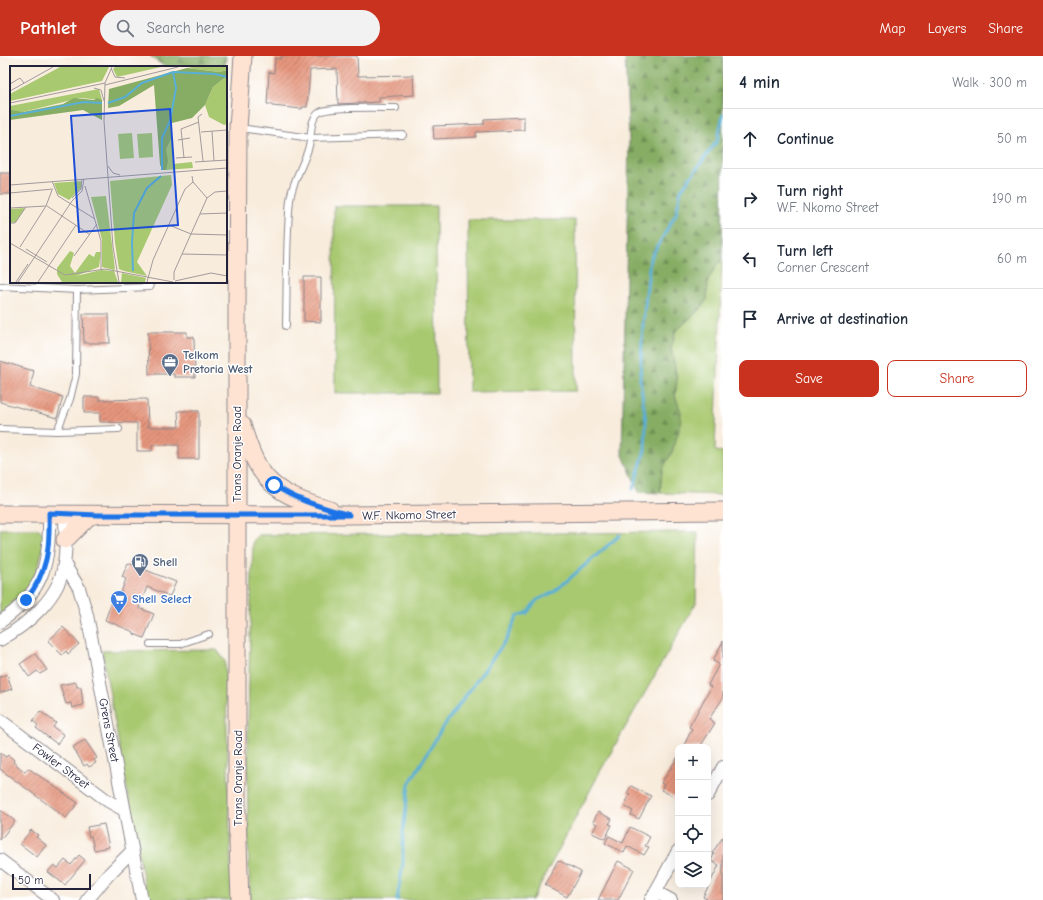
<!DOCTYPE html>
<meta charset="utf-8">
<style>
body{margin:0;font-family:"Comic Neue",sans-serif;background:#f2f2f3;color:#1f2937}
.controls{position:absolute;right:12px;bottom:12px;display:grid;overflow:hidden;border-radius:8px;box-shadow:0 4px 16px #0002}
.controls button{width:36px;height:36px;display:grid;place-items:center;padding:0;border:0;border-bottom:1px solid #e0e1e3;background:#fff;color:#1f2937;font:20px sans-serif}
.scale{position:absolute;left:12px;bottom:10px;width:79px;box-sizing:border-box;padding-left:4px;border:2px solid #22223b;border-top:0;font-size:11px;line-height:14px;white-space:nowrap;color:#22223b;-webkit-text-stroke:3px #fff;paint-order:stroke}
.stop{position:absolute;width:12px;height:12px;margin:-9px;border:3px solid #1a73e8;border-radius:50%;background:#fff}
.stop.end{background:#1a73e8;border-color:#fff;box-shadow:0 1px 4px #0008}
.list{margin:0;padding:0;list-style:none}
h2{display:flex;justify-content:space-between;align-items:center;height:52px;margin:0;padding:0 16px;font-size:17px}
h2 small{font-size:13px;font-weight:400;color:#747a83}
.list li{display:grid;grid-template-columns:26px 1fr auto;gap:12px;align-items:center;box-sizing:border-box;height:60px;padding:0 16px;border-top:1px solid #e0e1e3}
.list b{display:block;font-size:15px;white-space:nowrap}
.list p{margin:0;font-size:13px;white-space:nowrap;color:#747a83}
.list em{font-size:13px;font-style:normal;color:#747a83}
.actions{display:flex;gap:8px;padding:12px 16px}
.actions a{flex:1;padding:9px 0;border:1px solid #c8321e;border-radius:8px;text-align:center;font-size:14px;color:#c8321e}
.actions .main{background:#c8321e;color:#fff}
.icon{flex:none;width:22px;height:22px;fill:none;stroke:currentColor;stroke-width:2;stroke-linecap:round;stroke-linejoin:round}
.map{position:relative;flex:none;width:723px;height:844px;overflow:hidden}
header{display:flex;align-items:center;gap:24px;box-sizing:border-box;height:56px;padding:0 20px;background:#c8321e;color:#fff}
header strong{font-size:19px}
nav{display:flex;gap:22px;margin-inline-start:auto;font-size:14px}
.search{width:280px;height:36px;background:#f2f2f3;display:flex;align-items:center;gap:10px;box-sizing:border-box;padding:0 14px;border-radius:22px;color:#747a83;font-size:15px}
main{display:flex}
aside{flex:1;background:#fff}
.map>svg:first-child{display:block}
.green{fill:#a9c971;stroke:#667656}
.forest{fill:url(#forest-firs);stroke:#54684f}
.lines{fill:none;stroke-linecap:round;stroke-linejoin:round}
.stream{stroke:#59afd5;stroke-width:3}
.building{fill:url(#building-hatch)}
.lane-casing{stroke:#8d878c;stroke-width:8}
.street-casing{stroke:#8d878c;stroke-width:14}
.secondary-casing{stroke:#8d878c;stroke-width:19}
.lane{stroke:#fff;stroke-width:6}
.street{stroke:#fff;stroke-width:12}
.secondary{stroke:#fee3d2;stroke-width:17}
.route{stroke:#1a73e8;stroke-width:5}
.labels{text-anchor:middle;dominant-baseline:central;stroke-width:3;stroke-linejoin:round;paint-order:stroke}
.service-label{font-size:12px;font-weight:bold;fill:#4e5e75;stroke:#fff;text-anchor:start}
.street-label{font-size:12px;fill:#22223b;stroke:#fff}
.shop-label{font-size:12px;font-weight:bold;fill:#366cbe;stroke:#fff;text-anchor:start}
.inset-river{fill:none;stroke:#59afd5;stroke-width:2}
.inset-road{fill:none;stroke:#a29b9c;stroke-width:1}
.view{fill:#1d4ed8;fill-opacity:0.15;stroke:#1d4ed8;stroke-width:2}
.inset-edge{fill:none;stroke:#22223b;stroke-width:2}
</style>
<header>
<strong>Pathlet</strong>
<div class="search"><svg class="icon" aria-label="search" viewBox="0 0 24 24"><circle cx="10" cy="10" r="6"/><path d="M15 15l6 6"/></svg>Search here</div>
<nav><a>Map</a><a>Layers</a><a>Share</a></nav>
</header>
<main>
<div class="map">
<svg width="723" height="844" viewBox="0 0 723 844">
<defs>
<pattern id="forest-firs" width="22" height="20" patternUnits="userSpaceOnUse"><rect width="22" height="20" fill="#86ad63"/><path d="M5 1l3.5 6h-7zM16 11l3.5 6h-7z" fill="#6d8c53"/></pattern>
<pattern id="building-hatch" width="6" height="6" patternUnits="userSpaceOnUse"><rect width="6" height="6" fill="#e6967e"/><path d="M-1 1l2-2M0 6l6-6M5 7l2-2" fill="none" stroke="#ba7a68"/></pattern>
</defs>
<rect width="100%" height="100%" fill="#fff"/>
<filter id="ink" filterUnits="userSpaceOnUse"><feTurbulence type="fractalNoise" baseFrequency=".025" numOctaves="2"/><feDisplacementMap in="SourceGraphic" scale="8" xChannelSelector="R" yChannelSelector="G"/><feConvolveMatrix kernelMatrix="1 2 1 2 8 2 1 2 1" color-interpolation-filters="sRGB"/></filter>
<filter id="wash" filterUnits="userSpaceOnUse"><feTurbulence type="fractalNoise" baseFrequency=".012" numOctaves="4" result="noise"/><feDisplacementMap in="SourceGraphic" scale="16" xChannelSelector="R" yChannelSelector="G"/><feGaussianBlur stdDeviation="0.9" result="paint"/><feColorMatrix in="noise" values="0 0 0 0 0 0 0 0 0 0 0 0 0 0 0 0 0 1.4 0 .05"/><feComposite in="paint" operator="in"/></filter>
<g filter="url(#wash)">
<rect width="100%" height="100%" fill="#f8ecdc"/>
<g class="green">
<polygon points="334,150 436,150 437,337 335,337"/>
<polygon points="468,164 575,164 576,335 469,336"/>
<polygon points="722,205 715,395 723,396 723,439 660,437 662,414 672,396 681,356 675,340 677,323 671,292 676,275 700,253 707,243 708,224 718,207"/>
<polygon points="0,473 39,473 43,477 45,484 35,524 25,538 0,560"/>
<path d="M698,476L696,547L601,714L532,844H250C245,725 249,604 253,485L259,479Z"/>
<polygon points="217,594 225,605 232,844 147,844 102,595"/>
</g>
<g class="forest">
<polygon points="150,0 226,0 225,11 165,11"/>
<polygon points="625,0 723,0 722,205 718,207 708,224 707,243 700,253 676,275 671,292 677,323 675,340 681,356 680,371 672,396 662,414 660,437 639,436 622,397 629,84"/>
</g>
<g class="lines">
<g class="stream">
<polyline points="633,433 645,394 646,366 640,323 643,268 650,203 676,158 681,134 717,85 723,59"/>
<polyline points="397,844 403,807 403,775 409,728 441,674 506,584 517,560 527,557 537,544 554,536 620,479"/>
</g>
</g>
<g id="blocks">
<g class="building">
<polygon points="281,0 357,0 358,20 413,19 414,39 379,41 379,46 338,48 337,13 310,14 307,51 302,51 302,53 272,50 272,48 267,48 269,16 274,17 275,2 281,3"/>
<polygon points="524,61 524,74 476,76 476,81 434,83 433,70 484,68 484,63"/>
<rect x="0" y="117" width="11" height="21"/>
<polygon points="304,221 321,221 321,266 304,265"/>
<polygon points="83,258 109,258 110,287 84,287"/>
<polygon points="148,276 187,276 187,281 194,281 195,321 174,321 174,318 149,318"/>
<polygon points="0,305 34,315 30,331 63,341 57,362 0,346"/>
<polygon points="84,341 99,341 99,344 147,343 148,371 179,371 178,355 199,355 199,403 179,403 179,389 152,389 152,395 137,395 137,367 100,366 100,357 84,357"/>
<polygon points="128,507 176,526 170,540 147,531 139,552 154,558 144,582 134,578 134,576 105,564 113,542 118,544 126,523 122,521"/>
<polygon points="63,571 79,588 68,598 66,595 62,599 48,585"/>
<polygon points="723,585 723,642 709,663 715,667 700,691 683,691 692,673 689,671 711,631 708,629 719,608 713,605"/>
<polygon points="35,598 47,614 40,618 37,615 29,621 20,608"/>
<polygon points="7,618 12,633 0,637 0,621"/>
<polygon points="76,626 77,631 81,631 83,649 72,652 71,647 66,648 60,629"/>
<polygon points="40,655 56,667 53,671 64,679 57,688 36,672 38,669 33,665"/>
<polygon points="85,684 97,702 94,704 96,707 89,711 87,708 84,710 73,691"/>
<polygon points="0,697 6,701 8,699 14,704 13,706 25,716 28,712 78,747 66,762 0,713"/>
<polygon points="678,701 678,736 675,741 661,734 664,729 661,727"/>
<polygon points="631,730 651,740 639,763 631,759 633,755 624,750 630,738 627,737"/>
<polygon points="0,754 15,765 0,784"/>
<polygon points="598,756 612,763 609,768 612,769 605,783 592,777 597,768 593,766"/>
<polygon points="104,768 109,791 94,794 91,780 89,781 87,771"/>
<polygon points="630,771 650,781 645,790 649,791 644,799 627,790 624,797 605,787 609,780 623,787"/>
<polygon points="31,774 38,779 36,781 46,789 37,801 20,788"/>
<polygon points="723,781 723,844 709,844 703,841 719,809 711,805 714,798 712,797"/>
<polygon points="79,799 85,804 65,829 48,816 54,809 58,812 65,804 71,809"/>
<polygon points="558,804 581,816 567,841 545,829"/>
<polygon points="618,805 634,813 618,844 598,844"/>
</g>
</g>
</g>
<g filter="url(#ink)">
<use href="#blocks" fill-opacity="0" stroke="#8d878c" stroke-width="1"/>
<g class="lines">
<defs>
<g id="lane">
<polyline points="240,72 311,82 403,79"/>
<polyline points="0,230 77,234 150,231"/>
<polyline points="77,234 76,318 70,343 57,375 119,373"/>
<path d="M286,270C287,229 286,184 290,144C292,125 304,109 309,90C312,79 309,63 320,56C329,50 382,52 396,52"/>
<polyline points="0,373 57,375"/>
<polyline points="150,588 180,588 209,578"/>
</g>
<g id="street">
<polyline points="65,509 79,532 87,559 142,844"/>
<path d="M0,566C44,536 50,508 49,457"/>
<path d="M0,584C27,569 60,541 64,508C67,492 65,474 65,458"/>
<polyline points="0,664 108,745 124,754"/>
<polyline points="708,739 723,711"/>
<polyline points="0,804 53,844"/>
<polyline points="656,836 671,844"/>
<polyline points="87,844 110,817 132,795"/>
<polyline points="651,844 678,795"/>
</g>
<g id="secondary">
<path d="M242,369C259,426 273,437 330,454"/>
<polyline points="0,458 349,459 723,455"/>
<polyline points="65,484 89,460 95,459"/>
<polyline points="240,844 237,758 237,253 238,72 243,0"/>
</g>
</defs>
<use href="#lane" class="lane-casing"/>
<use href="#street" class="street-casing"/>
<use href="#secondary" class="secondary-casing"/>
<use href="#lane" class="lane"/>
<use href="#street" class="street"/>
<use href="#secondary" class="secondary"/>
</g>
</g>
<g class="lines" filter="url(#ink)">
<path class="route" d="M26,544C48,515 50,493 49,457L98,459H349C322,451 297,445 274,429"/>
</g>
<defs>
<symbol id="office-pin" viewBox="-11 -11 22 30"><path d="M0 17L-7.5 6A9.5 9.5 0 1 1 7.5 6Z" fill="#5c6f8a" stroke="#fff"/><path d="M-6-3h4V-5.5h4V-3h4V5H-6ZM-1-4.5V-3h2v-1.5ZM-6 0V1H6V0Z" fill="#fff"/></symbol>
<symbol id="fuel-pin" viewBox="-11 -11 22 30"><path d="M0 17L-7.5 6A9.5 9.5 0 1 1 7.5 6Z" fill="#5c6f8a" stroke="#fff"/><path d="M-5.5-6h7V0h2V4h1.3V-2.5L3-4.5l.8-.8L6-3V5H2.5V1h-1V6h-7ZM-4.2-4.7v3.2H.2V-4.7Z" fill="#fff"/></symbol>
<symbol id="supermarket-pin" viewBox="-11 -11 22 30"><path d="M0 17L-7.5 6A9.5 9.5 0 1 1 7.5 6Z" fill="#3f7fe0" stroke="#fff"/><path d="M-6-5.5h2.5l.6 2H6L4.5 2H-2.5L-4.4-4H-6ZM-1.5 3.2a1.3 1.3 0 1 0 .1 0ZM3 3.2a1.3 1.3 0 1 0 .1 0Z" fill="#fff"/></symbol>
</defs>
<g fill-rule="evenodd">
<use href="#office-pin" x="160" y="296" width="20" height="27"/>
<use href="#fuel-pin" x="130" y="496" width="20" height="27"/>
<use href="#supermarket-pin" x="109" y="533" width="20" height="27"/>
</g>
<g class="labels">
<g class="service-label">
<text x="183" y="299">Telkom<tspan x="183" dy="14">Pretoria West</tspan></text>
<text x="153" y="506">Shell</text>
</g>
<g class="street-label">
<text transform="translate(237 398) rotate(-90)">Trans Oranje Road</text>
<text transform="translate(409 459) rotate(-1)">W.F. Nkomo Street</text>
<text transform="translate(109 674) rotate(79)">Grens Street</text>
<text transform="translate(61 710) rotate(37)">Fowler Street</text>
<text transform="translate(238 722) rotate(-90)">Trans Oranje Road</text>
</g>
<g class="shop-label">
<text x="132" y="543">Shell Select</text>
</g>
</g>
<g transform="translate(10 10)">
<rect width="217" height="217" fill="#f8ecdc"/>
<path d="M50,1H99L92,15L0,35V28ZM105,1H151L107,11L103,3ZM182,1H217V4L209,6L177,2ZM217,10V58L214,59L199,51L195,39L203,21ZM89,23L92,34L70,32L13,46H0V40ZM122,67L124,92L110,93L108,68ZM142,67L143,91L129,92L127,68ZM162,71L163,98L182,96L183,102L156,104V84ZM161,109L162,119L127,196L137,210L114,205L109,203L105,177L100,115ZM71,115V122L59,134L48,128L44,117ZM96,130L105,203L104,204L92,201V174L81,131ZM15,142L6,156L0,157V143ZM60,185L64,187L60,200L65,207L79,188L84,191L86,186H91L89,201L66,210L91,204L104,205L108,216H52L47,208V202ZM112,207L136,212L135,216H111Z" fill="#a9c971"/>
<path d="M177,2L209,6L217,4V10L203,21L195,39L182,52L162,57V71L156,84L158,95L156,104H153L150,99L144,19L109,40L98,42L99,23ZM64,32L84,34L87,32L92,34V54L73,44L0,54L1,44L13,46L53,38Z" fill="#86ad63"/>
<path class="inset-river" d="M98,37L115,31L132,17L163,6L205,8L217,11M0,50L74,36L92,37M152,104V72L160,55L166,22L163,6M123,205L122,176L124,147L137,122L151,110"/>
<path class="inset-road" d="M102,1L95,17L94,55L103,181L109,216M101,2L105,11L115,12M0,18L10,12L14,17M95,19L168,1M84,22L91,24L94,35M0,25L43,1M0,37L95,17M192,48L188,51L193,95M202,65L204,95M191,66L217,64M168,74L180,72M166,92L182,91M174,92L171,63L189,56M185,96L217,94M98,100L103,107L110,109M182,110L183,116L197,132M42,115L48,130L85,153M0,119L217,102M75,120L91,175V203M0,127L43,123M62,132L71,123L72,113M197,132L205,126L217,125M37,140L79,168M0,142L36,140M190,148L217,147M0,157H5L16,141M159,159L181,168L217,169M0,177L55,209L95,203L163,216M10,181L36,140L42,124M16,183L37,196M172,188L217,189M64,190L87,158M164,214V206L197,132M165,215L201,207L217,210M6,216L18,198M8,216L62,135L72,125L74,113M28,216L66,159M137,216L143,194L175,123L183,116"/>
<path class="view" d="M160,43L168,159L69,166L61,50Z"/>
<rect width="217" height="217" class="inset-edge"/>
</g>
</svg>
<div class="controls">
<button>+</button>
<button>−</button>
<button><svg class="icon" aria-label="locate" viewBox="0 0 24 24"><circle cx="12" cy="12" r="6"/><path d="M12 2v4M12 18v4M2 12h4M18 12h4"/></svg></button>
<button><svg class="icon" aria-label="layers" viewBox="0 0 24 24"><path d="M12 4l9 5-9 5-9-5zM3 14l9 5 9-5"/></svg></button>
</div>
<div class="scale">50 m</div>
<div class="stop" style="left:274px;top:429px"></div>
<div class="stop end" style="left:26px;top:544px"></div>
</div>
<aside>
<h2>4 min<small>Walk · 300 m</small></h2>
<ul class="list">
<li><svg class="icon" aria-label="ahead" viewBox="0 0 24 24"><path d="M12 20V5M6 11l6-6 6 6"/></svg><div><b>Continue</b></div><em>50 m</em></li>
<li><svg class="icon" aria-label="right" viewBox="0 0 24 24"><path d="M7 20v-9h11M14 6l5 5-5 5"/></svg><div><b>Turn right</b><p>W.F. Nkomo Street</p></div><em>190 m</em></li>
<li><svg class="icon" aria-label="left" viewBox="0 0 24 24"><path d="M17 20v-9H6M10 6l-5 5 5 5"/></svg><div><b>Turn left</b><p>Corner Crescent</p></div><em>60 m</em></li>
<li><svg class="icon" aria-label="arrive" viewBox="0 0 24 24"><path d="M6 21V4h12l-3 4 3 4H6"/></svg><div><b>Arrive at destination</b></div></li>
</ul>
<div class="actions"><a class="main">Save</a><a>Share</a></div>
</aside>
</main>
